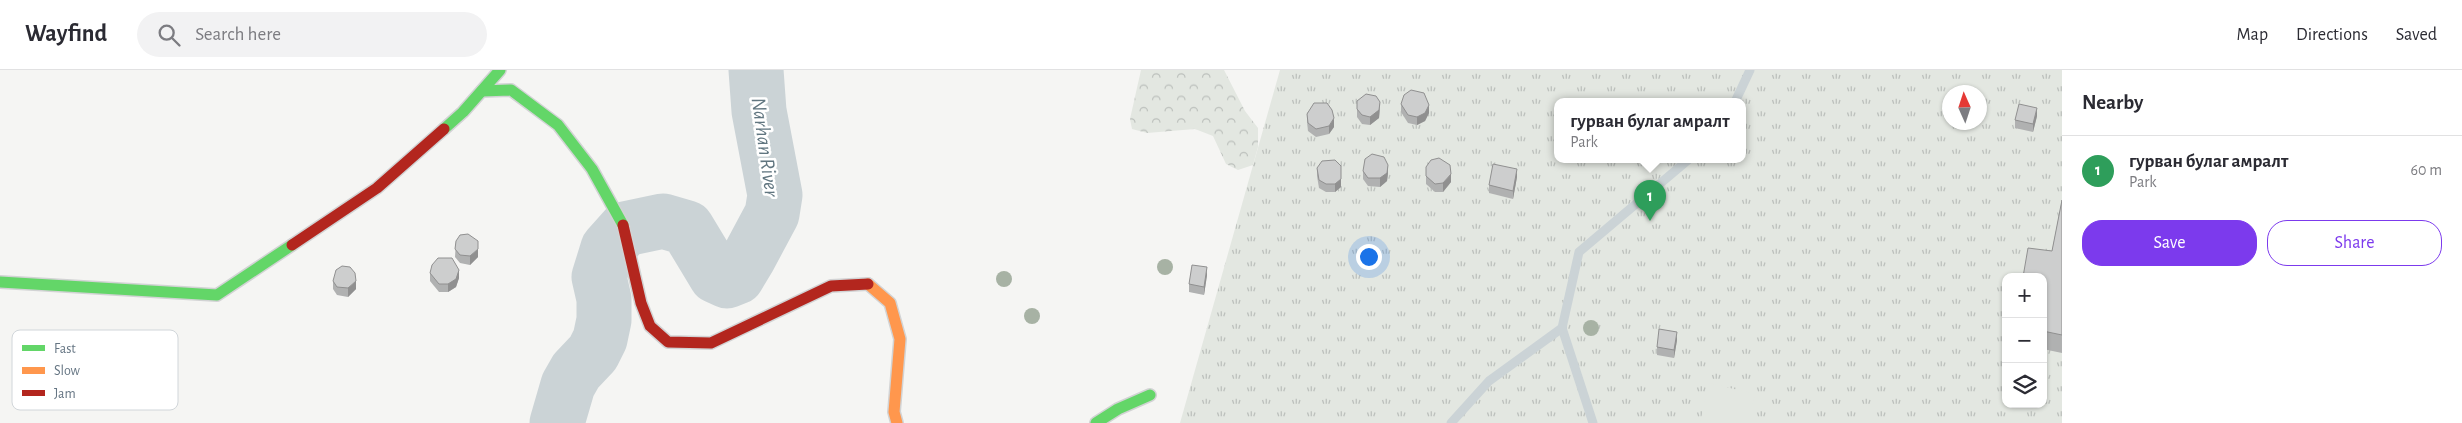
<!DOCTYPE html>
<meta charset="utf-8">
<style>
body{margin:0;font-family:"Alegreya Sans",sans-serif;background:#f2f2f3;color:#2b2b33}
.controls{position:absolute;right:15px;bottom:15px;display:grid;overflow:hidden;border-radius:10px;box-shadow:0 1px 4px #0004}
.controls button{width:45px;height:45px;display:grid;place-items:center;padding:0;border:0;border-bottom:1px solid #e1e1e2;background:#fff;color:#2b2b33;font:25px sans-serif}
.compass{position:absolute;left:1942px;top:15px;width:45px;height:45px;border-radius:50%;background:#fff;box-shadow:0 1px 4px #0004;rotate:357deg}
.you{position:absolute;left:1368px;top:186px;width:18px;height:18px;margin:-12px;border:4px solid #fff;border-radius:50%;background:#1a73e8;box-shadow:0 0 0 8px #1a73e833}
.badge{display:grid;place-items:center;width:32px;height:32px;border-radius:50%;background:#7c3aed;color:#fff;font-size:16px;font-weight:700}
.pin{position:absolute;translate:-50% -41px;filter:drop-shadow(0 1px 2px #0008)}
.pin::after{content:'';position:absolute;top:26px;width:18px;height:15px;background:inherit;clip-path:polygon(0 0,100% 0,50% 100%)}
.popup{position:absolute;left:1554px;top:28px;width:192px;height:65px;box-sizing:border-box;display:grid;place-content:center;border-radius:10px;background:#fff;filter:drop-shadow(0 1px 4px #0005);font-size:16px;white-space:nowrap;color:#7c7c81}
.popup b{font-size:19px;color:#2b2b33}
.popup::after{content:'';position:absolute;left:50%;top:100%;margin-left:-10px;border:10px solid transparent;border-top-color:#fff}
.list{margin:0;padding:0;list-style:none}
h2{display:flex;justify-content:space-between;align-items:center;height:65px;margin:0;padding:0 20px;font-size:21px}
h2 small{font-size:16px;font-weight:400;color:#7c7c81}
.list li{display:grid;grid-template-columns:32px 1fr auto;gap:15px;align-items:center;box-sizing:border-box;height:70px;padding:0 20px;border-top:1px solid #e1e1e2}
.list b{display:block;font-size:19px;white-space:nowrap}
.list p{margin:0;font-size:16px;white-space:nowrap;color:#7c7c81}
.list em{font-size:16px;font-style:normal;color:#7c7c81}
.actions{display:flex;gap:10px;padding:15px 20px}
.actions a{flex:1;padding:11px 0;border:1px solid #7c3aed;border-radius:20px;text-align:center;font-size:18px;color:#7c3aed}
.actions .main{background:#7c3aed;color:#fff}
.icon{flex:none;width:28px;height:28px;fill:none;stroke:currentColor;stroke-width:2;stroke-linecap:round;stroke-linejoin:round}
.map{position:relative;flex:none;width:2062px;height:353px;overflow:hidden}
header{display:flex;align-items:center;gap:30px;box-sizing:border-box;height:70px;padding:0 25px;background:#fff;border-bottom:1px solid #e1e1e2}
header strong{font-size:24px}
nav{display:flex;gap:28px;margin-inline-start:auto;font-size:18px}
.search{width:350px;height:45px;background:#f2f2f3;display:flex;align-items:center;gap:12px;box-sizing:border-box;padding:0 18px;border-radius:28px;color:#7c7c81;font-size:19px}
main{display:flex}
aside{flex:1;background:#fff}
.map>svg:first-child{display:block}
.forest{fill:url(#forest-crowns)}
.park{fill:url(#park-tufts);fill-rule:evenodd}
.pitch{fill:#e3e7e1}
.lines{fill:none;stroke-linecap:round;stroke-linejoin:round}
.stream{stroke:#cbd3d6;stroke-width:9}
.river{stroke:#cbd3d6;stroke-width:55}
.fast-casing{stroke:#d2d3d4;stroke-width:14}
.slow-casing{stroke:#d2d3d4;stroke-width:14}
.jam-casing{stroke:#d2d3d4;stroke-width:14}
.fast{stroke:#63d668;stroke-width:11}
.slow{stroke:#ff974d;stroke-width:11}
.jam{stroke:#b3261e;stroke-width:11}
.tree{fill:#a7b2a4}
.wall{fill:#b0b1b1}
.shaded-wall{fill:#909090}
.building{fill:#cdcece;stroke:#909090}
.labels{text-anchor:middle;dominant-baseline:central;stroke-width:5;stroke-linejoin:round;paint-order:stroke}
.water-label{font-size:21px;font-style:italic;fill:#617680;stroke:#fff}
.key{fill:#fff;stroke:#d1d6da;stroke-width:1}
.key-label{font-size:14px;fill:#657583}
</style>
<header>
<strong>Wayfind</strong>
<div class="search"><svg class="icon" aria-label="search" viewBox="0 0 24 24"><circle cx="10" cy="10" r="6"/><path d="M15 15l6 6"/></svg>Search here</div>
<nav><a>Map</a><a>Directions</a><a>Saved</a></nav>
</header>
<main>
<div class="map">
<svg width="2062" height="353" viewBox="0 0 2062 353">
<defs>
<pattern id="forest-crowns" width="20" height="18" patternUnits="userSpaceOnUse" patternTransform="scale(1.25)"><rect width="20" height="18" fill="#e3e7e1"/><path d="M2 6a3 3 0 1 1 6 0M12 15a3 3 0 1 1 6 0" fill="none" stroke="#bcc0bc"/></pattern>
<pattern id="park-tufts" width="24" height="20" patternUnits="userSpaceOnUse" patternTransform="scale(1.25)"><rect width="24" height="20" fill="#e3e7e1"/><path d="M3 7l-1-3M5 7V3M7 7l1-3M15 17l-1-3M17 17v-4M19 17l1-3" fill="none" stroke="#bcc0bc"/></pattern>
</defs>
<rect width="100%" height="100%" fill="#f5f5f3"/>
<polygon class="forest" points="1141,0 1224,0 1245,41 1258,58 1258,77 1253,95 1238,100 1226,94 1213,66 1195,59 1147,63 1132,59 1130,49"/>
<path class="park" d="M1280,0H2062V353H1180ZM1950,22H1980V52H1950ZM1558,32H1742V90H1558ZM2006,207H2043V334H2006Z"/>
<polygon class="pitch" points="1709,313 1755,324 1748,353 1700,353"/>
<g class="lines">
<g class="stream">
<polyline points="1735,32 1750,0"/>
<polyline points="1562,258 1593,353"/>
<polyline points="1451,353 1489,311 1562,258 1579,182 1688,90"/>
</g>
<polyline class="river" points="557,353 568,315 576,301 593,283 600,269 604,250 604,229 599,207 608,178 625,159 663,151 687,158 716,206 727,211 737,207 749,187 772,144 775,125 759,41 756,0"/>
<defs>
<g id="fast">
<polyline points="482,21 511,20 558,55 592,99 623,155"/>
<polyline points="444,59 463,42 500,0"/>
<polyline points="0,212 217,225 292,175"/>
<polyline points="1096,353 1118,339 1150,325"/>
</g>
<polyline id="slow" points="868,214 890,233 900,269 894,342 897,353"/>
<g id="jam">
<polyline points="623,155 641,233 650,256 668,272 711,273 831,216 868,214"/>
<polyline points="292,175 377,118 444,59"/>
</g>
</defs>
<use href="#fast" class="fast-casing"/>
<use href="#slow" class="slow-casing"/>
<use href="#jam" class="jam-casing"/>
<use href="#fast" class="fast"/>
<use href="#slow" class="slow"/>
<use href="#jam" class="jam"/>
</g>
<g class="tree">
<circle cx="1165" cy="197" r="8"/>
<circle cx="1004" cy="209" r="8"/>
<circle cx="1032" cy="246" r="8"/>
<circle cx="1591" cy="258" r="8"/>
</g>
<g class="wall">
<polygon points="1357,31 1380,40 1379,48 1370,55 1362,54 1357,47"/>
<polygon points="1401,34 1429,43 1425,51 1417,55 1408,53 1401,42"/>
<polygon points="1307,44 1334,57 1329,64 1316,67 1308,61 1307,52"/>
<polygon points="2037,46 2033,62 2015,58 2015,50"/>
<polygon points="1426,97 1451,112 1443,122 1435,122 1426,114"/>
<polygon points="1317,98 1341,117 1335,122 1326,122 1319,118 1317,106"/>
<polygon points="1363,101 1388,103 1387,111 1380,117 1368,116 1363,109"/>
<polygon points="1517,107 1513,129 1489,123 1489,115"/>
<polygon points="2062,130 2062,283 2043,279 2043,207 2052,181"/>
<polygon points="456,171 478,187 470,195 460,193 455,187"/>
<polygon points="430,203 459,208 456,217 448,222 439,222 430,211"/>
<polygon points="1207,205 1204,225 1189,222 1189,214"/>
<polygon points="333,211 356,219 348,227 337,225 333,219"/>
<polygon points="1677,270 1674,288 1657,285 1657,277"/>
</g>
<g class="shaded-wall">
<polygon points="1380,32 1379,48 1370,55 1370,47"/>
<polygon points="1429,35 1429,43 1425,51 1417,55 1417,47"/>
<polygon points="2037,38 2037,46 2033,62 2033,54"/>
<polygon points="1334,48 1334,57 1329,64 1329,56"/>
<polygon points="1388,95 1388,103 1387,111 1380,117 1380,108"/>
<polygon points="1341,96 1341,117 1335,122 1335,114"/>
<polygon points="1517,99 1517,107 1513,129 1513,121"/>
<polygon points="1451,104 1451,112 1443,122 1443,113"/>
<polygon points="478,179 478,187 470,195 470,186"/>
<polygon points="1207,197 1207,205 1204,225 1204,217"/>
<polygon points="459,200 459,208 456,217 448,222 448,214"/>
<polygon points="356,211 356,219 348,227 348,218"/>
<polygon points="1677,262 1677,270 1674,288 1674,280"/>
</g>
<g class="building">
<polygon points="1411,20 1424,23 1429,35 1425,43 1417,47 1408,45 1401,34 1404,25"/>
<polygon points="1366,24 1376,26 1380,32 1379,40 1370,47 1362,45 1357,39 1357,31"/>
<polygon points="1314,33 1327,33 1332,40 1334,48 1329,56 1316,59 1308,53 1307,44"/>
<polygon points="2019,34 2037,38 2033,54 2015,50"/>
<polygon points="1372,84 1384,87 1388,95 1387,103 1380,108 1368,108 1363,101 1365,89"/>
<polygon points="1439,88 1450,95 1451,104 1443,113 1435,114 1426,106 1426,97 1431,90"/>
<polygon points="1335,90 1341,96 1341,109 1335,114 1326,114 1319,110 1317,98 1322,91"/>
<polygon points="1493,94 1517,99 1513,121 1489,115"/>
<polygon points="2062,130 2062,265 2043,261 2043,232 2046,217 2043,217 2043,207 2023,207 2028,178 2052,181"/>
<polygon points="468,164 478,171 478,179 470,186 460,185 455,179 456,171 460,165"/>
<polygon points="438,188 452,188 459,200 456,209 448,214 439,214 430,203 432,195"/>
<polygon points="1192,195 1207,197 1204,217 1189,214"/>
<polygon points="342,196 350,197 355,203 356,211 348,218 337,217 333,211 336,200"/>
<polygon points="1659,259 1677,262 1674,280 1657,277"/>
</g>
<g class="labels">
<g class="water-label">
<text transform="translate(765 77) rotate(82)">Narhan River</text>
</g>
</g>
<rect x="12" y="260" width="166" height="80" rx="8" class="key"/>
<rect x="22" y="275" width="23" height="6" fill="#63d668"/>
<rect x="22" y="297" width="23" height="7" fill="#ff974d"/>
<rect x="22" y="320" width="23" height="6" fill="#b3261e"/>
<g class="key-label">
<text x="54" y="283">Fast</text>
<text x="54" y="305">Slow</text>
<text x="54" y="328">Jam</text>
</g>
</svg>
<div class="controls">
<button>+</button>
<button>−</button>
<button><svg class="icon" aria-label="layers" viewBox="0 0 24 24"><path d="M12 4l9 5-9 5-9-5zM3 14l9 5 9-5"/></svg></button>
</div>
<svg class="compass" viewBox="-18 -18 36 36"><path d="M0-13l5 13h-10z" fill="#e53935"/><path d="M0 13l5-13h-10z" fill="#7c7c81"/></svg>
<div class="you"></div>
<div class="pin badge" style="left:1650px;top:151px;background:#2e9e5b">1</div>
<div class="popup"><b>гурван булаг амралт</b>Park</div>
</div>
<aside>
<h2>Nearby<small></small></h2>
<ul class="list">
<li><span class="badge" style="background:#2e9e5b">1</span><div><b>гурван булаг амралт</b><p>Park</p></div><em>60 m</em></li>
</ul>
<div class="actions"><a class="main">Save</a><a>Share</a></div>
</aside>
</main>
